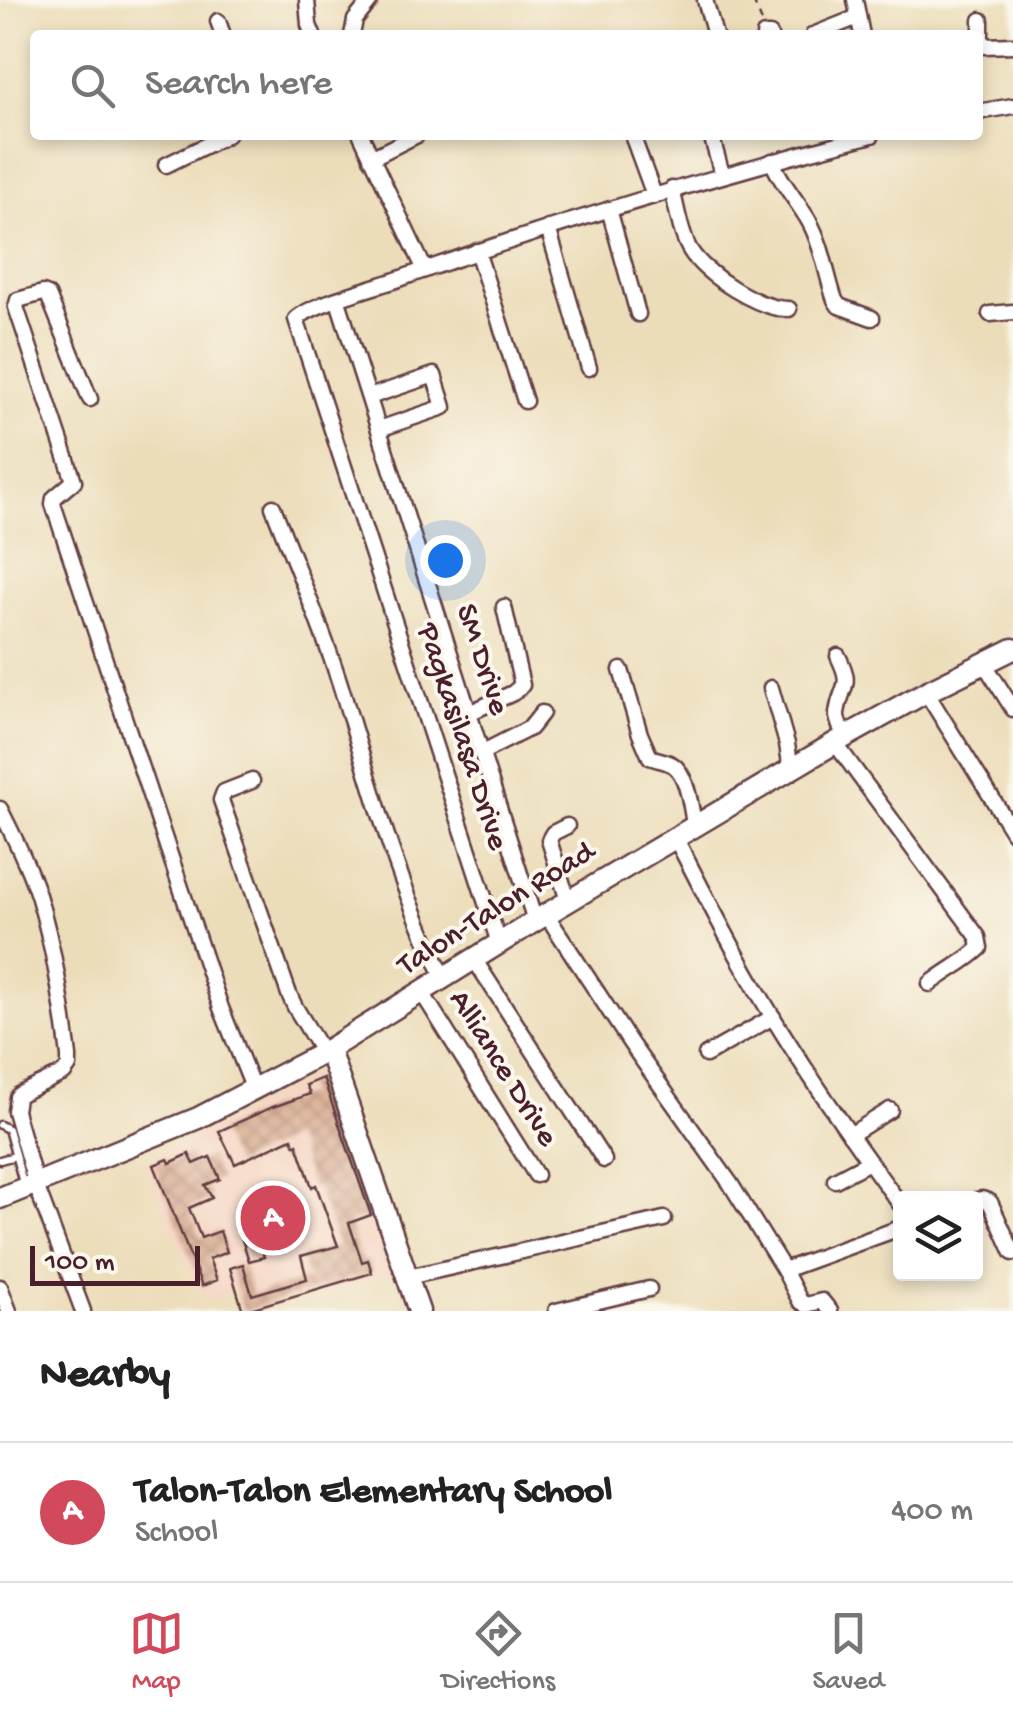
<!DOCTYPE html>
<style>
body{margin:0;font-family:"Gochi Hand",sans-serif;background:#f6f6f6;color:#222}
.controls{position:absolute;right:30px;bottom:30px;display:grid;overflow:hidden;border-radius:10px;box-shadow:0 5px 15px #0003}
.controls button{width:90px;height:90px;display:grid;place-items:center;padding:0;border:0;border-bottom:2px solid #e0e0e0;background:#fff;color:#222;font:50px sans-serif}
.scale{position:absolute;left:30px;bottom:25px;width:170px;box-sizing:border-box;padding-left:10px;border:5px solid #4a1f2b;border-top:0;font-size:28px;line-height:35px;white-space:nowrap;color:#4a1f2b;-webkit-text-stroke:8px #fbf7ec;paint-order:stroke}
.you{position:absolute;left:445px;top:560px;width:35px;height:35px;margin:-25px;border:8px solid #fff;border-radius:50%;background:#1a73e8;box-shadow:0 0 0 15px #1a73e833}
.badge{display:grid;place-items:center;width:65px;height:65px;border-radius:50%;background:#d1495b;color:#fff;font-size:32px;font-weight:700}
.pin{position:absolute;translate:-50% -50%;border:5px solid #fff;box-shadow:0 2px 10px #0006}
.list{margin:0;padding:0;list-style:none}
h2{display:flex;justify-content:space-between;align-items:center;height:130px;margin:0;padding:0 40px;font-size:42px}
h2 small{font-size:32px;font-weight:400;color:#767676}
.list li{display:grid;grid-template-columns:65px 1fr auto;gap:30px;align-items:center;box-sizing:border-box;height:140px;padding:0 40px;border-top:2px solid #e0e0e0}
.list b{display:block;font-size:38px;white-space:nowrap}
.list p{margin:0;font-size:32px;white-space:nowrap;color:#767676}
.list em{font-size:32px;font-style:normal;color:#767676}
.icon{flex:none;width:55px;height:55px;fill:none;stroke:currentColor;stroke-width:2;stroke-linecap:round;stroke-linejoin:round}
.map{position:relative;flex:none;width:1013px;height:1311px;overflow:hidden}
.search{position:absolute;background:#fff;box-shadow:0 5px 15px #0003;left:30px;right:30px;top:30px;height:110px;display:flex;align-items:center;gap:25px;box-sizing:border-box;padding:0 35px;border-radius:10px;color:#767676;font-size:38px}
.sheet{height:270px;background:#fff}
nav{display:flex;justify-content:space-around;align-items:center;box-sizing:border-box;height:140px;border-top:2px solid #e0e0e0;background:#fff;font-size:28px;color:#767676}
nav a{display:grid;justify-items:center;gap:5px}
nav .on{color:#d1495b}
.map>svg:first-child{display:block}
.built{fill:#f5d3c1}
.building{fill:url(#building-cross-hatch)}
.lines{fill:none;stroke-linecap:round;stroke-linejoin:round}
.lane-casing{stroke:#623c40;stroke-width:11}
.street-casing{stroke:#623c40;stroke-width:19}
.secondary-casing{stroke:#623c40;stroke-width:25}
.path{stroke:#623c40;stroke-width:2.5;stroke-dasharray:8 8;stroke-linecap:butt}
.lane{stroke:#fff;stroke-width:6}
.street{stroke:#fff;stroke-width:14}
.secondary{stroke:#fff;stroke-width:20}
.labels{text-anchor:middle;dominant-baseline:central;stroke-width:8;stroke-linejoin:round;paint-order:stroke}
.street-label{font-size:32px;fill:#4a1f2b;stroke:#fbf7ec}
</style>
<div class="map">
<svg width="1013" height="1311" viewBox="0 0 1013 1311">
<defs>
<pattern id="building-cross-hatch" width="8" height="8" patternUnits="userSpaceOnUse" patternTransform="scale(2.5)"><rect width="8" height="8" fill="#d7a78b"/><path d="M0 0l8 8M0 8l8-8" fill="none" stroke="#b08772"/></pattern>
</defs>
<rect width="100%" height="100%" fill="#fbf7ec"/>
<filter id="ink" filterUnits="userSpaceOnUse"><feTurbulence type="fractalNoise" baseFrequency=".01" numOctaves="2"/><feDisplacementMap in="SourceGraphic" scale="20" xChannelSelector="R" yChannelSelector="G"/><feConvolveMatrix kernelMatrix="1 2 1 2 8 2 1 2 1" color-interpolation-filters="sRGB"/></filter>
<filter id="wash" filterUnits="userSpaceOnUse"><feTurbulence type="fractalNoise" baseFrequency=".0048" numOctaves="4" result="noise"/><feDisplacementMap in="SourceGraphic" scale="40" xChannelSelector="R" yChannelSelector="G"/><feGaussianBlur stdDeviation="2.25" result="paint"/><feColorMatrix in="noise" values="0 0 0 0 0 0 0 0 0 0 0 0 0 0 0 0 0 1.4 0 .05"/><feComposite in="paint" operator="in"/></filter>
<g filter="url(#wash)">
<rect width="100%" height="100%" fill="#ecddba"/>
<polygon class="built" points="328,1067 398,1272 261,1311 240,1311 234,1291 204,1302 144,1164"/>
<g id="blocks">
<g class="building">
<polygon points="323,1078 371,1215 349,1223 362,1262 368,1260 372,1273 243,1311 230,1268 243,1264 252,1295 307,1279 301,1256 338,1246 316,1185 312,1187 297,1144 295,1145 292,1138 235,1164 219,1131 270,1108 310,1094 306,1085"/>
<polygon points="189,1154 194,1164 210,1157 220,1179 205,1185 212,1198 189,1208 201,1238 220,1231 227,1252 209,1259 217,1280 202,1286 154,1165 168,1159 170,1163"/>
<polygon points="252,1217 264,1257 249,1261 236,1221"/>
</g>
</g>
</g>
<g filter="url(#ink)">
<use href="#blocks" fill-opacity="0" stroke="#623c40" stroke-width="2.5"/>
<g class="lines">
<defs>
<g id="lane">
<polyline points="0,1125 8,1129 23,1183"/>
<polyline points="0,1160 15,1156"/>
</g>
<g id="street">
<polyline points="307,0 309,25 313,35"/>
<polyline points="705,0 715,35"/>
<polyline points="855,0 862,35"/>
<polyline points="981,20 981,38 984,46 1013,45"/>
<polyline points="218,21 223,35"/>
<polyline points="352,35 355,20 371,0"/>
<polyline points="764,35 770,35"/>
<polyline points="813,35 858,17"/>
<polyline points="978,112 1013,106"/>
<polyline points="361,135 425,270"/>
<polyline points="632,135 654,195"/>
<polyline points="711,135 722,174"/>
<polyline points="371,158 417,135"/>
<path d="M772,161C781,184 798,201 810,223C823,247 826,274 835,300L839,306L872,318"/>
<polyline points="166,165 227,135"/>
<path d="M672,189C677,208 680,233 690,250C705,275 760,310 789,309"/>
<polyline points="609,209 638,314"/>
<polyline points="548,228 589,368"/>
<polyline points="477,251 525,401"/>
<polyline points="338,301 535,921"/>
<polyline points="990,314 1013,312"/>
<polyline points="369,397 434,375 444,407 379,429"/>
<polyline points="90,399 48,295 43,293 18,300 16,307 74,481 54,498 53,504 221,1008 254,1090"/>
<path d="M273,507C296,567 322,626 341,687C372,786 397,885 444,977"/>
<path d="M838,656C854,688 841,684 837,713C836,721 842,730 845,737"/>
<polyline points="984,663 1013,709"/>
<path d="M621,670L640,734L650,757C657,760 667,761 673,765C687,774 692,810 694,826"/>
<polyline points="771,688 787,744 791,770"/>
<polyline points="926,692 1013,832"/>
<polyline points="469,713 513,693 522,685 504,607"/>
<path d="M835,743L978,937L980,948C967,961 946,971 930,984"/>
<polyline points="481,753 530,728 542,713"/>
<polyline points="252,781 224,792 221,800 289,994 295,1007 323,1053"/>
<path d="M0,809C14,837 28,865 38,895C54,947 62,1002 69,1056V1066L64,1073L20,1094L17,1097L15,1111L36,1185L83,1311"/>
<polyline points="567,826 553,833 549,840 568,901"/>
<path d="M675,837C700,885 724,933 751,980C795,1058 847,1132 900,1204"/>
<polyline points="546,914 631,1044 730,1183 784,1270 800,1301 806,1305 822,1301 830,1311"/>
<path d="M499,943L296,319C312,304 372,288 396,280C553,224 711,177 872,135"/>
<polyline points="474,959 604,1160"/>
<polyline points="421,991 536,1175"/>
<polyline points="706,1055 773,1017"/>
<polyline points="850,1135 890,1110"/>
<polyline points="835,1180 869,1162"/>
<polyline points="976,1200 982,1199 990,1202 1013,1253"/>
<polyline points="784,1270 900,1228"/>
<polyline points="408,1277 664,1219"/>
<polyline points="0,1287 9,1311"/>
<polyline points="556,1311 649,1289"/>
</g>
<g id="secondary">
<polyline points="329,1050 419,1311"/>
<polyline points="0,1198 198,1118 323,1053 535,921 845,737 926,692 1013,649"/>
</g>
</defs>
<use href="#lane" class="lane-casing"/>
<use href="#street" class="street-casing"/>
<use href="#secondary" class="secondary-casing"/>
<polyline class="path" points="753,0 762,22"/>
<use href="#lane" class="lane"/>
<use href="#street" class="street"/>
<use href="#secondary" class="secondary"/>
</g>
</g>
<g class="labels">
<g class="street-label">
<text transform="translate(481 660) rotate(72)">SM Drive</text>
<text transform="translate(461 737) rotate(72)">Pagkasilasa Drive</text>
<text transform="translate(497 910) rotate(-32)">Talon-Talon Road</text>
<text transform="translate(502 1069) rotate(58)">Alliance Drive</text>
</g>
</g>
</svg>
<div class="controls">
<button><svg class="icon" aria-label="layers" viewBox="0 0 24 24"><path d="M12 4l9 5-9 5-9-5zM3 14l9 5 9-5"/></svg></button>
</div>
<div class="scale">100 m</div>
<div class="you"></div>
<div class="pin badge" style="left:273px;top:1218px">A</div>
<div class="search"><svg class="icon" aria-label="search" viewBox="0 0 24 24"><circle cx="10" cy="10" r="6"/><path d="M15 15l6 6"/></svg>Search here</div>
</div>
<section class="sheet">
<h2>Nearby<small></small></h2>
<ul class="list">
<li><span class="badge">A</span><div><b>Talon-Talon Elementary School</b><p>School</p></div><em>400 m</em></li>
</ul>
</section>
<nav>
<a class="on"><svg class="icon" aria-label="map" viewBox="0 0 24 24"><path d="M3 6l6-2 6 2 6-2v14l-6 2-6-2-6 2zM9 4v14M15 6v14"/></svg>Map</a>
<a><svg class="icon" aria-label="directions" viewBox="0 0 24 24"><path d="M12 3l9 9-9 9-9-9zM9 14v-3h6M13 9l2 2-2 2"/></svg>Directions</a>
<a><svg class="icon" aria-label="saved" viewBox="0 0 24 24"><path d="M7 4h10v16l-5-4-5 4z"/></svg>Saved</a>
</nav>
